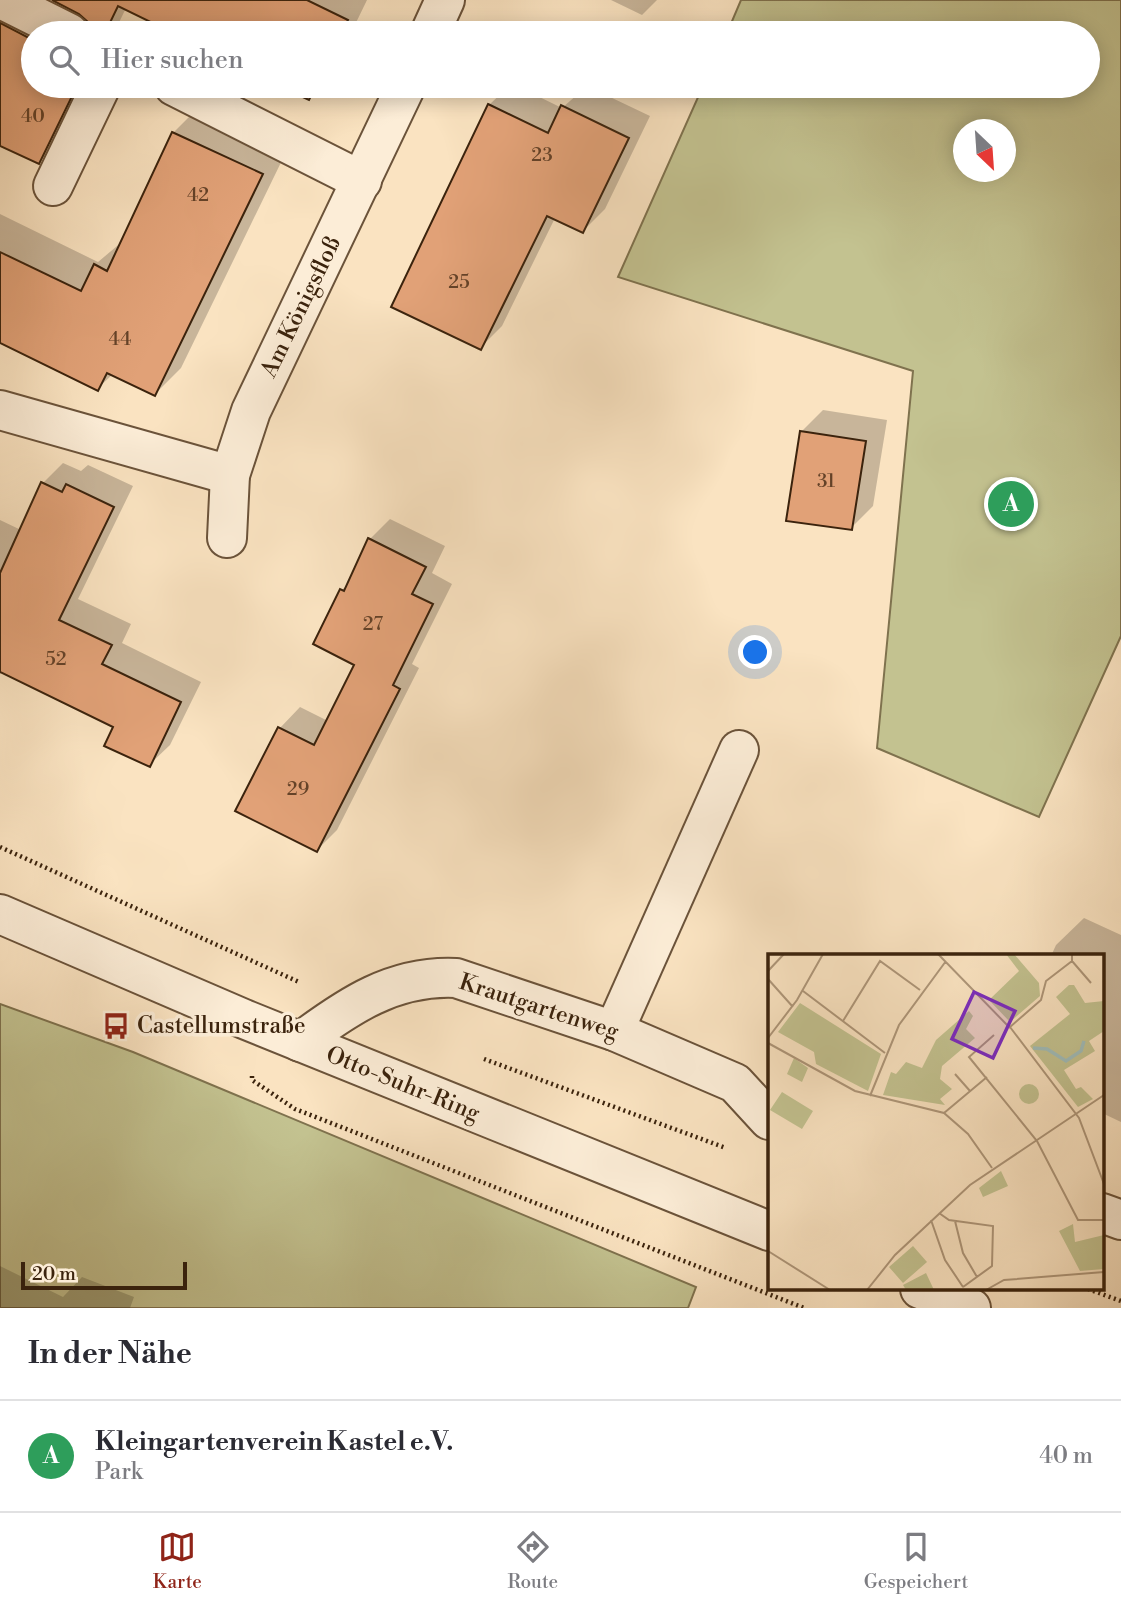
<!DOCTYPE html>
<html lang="de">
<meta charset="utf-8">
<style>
body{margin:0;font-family:"Libre Bodoni",serif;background:#f2f2f3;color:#2b2b33}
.compass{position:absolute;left:953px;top:119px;width:63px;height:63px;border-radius:50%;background:#fff;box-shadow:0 4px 18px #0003;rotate:155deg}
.scale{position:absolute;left:21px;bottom:18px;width:166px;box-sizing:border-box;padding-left:7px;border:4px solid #3b230d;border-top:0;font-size:19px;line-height:24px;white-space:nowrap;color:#3b230d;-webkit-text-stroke:5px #fcedd7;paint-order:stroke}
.you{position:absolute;left:756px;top:653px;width:24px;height:24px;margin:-18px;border:5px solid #fff;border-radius:50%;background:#1a73e8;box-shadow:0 0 0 10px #1a73e833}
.badge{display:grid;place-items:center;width:46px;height:46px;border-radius:50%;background:#8f2418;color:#fff;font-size:23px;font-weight:700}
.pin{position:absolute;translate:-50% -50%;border:4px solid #fff;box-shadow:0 2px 7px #0006}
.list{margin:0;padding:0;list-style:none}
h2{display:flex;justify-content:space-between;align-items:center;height:91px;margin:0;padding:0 28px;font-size:30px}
h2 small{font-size:23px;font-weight:400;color:#7c7c81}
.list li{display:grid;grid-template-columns:46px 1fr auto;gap:21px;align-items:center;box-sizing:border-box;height:112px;padding:0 28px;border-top:2px solid #e1e1e2}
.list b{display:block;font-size:26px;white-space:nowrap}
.list p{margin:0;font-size:23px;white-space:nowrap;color:#7c7c81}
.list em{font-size:23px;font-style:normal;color:#7c7c81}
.icon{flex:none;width:38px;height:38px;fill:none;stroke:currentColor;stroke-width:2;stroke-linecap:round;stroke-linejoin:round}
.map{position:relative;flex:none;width:1121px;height:1308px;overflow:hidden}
.search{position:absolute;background:#fff;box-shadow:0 4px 18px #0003;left:21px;right:21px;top:21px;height:77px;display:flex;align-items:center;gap:18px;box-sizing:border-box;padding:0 24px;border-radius:38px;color:#7c7c81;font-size:26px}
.sheet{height:203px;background:#fff}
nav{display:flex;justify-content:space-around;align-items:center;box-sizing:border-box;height:98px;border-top:2px solid #e1e1e2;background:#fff;font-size:19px;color:#7c7c81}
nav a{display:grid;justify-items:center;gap:4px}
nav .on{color:#8f2418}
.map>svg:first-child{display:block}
.green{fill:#c3c290;stroke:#7f724e;stroke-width:2;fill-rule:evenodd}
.shadow{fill:#0003}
.building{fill:#e1a177;stroke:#3b230d;stroke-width:2}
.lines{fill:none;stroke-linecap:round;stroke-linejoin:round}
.minor-casing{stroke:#6b533a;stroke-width:42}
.path{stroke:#3b230d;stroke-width:4.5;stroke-dasharray:2 3.5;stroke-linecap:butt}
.minor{stroke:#fcedd7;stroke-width:38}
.labels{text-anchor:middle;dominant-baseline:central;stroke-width:7;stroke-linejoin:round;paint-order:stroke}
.number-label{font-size:19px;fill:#644228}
.street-label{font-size:23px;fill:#3b230d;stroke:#fcedd7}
.poi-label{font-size:23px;fill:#3b230d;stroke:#fcedd7;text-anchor:start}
.inset-river{fill:none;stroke:#a0bdba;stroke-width:3.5}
.inset-road{fill:none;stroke:#ae9679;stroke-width:2}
.view{fill:#7b2cbf;fill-opacity:0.15;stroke:#7b2cbf;stroke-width:3.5}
.inset-edge{fill:none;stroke:#3b230d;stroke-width:3.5}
</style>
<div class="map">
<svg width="1121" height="1308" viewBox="0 0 1121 1308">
<rect width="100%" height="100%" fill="#fae3c1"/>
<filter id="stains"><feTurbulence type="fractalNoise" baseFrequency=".00286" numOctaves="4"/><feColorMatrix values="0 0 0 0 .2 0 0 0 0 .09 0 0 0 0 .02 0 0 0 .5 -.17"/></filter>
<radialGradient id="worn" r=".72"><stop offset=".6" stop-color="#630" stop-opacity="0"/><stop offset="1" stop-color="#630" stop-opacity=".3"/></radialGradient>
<g class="green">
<path d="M741,0H1121V636L1039,817L877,748L913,371L618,277L703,86H1088V33H727ZM964,130H1006V172H964Z"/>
<polygon points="0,1004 133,1052 696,1287 688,1308 0,1308"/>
</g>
<g class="shadow">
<polygon points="54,0 367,0 351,33 177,33 126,8 114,33 93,33 89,21 80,12"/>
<polygon points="611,0 657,0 642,15"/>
<polygon points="0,12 90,33 33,33 33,86 88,86 61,140 39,162 0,144"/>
<polygon points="283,86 321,86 309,98"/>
<polygon points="509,86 517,86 562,108 587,86 650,116 605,209 583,231 555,218 502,326 480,348 489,105"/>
<polygon points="199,107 288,148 181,368 155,394 113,374 97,389 0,341 0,214 98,262 123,241 173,133"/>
<polygon points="823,410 887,420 873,506 851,528 801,432"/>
<polygon points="63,463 81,471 88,465 133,486 78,599 131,624 122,643 201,682 170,745 149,765 116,726 3,672 0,674 0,520 21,530 43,483"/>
<polygon points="390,519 445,546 432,573 452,584 412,664 419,668 337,830 317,850 238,811 280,728 300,707 328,721 356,664 342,590 350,582 370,539"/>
<polygon points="1084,918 1121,935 1121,1122 1102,1113 1102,956 1051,956 1056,945"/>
<polygon points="0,1266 63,1297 82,1277 134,1297 130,1308 0,1308"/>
</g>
<g class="building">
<polygon points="52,0 307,0 348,20 341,33 173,33 118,6 105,33 91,33 88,22 79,14"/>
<polygon points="0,23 33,40 33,86 77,86 39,164 0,146"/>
<polygon points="279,86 316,86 309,100"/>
<polygon points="488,104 548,133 561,105 629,138 583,233 547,216 481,350 391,307"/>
<polygon points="172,132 263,174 155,396 107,373 98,391 0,343 0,252 81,291 94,264 107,271"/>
<polygon points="800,431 866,441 852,530 786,521"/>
<polygon points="41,482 62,492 66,484 114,507 59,620 112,645 102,664 181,702 150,767 104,746 113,727 0,672 0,573"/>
<polygon points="368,538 426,567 412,594 433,604 393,685 400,689 317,852 235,811 278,727 314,745 354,665 313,644 340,589 344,591"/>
</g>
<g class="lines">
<defs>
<g id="minor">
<polyline points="5,1 69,33"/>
<polyline points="430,33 445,0"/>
<polyline points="174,86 362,181"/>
<polyline points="53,186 101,86"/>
<polyline points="0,410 230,475"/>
<polyline points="227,538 230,475 251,411 406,86"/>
<polyline points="0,914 244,1019 769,1231"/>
<polyline points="614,1031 739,750"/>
<path d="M300,1042C348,1006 394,975 456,978L614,1031L735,1083L769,1120"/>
<polyline points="1102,1213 1121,1220"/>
<polyline points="920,1289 971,1308"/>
</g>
</defs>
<use href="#minor" class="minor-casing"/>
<g class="path">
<polyline points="0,847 299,982"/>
<polyline points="484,1059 726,1148"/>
<polyline points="252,1076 252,1080 295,1109 804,1308"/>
<polyline points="1088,1289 1121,1301"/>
</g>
<use href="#minor" class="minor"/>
</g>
<defs>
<symbol id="bus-bare" viewBox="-9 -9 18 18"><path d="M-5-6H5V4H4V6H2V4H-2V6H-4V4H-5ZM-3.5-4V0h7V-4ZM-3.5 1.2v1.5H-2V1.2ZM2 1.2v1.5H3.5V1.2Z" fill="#8f2418" stroke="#fcedd7" stroke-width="2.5" paint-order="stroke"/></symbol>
</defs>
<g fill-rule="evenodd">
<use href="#bus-bare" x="97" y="1007" width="38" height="38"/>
</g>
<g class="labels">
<g class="number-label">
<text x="33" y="116">40</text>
<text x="542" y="155">23</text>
<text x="198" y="195">42</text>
<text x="459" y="282">25</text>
<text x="120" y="339">44</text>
<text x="826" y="481">31</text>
<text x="373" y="624">27</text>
<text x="56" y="659">52</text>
<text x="298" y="789">29</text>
</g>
<g class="street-label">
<text transform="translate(301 307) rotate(-64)">Am Königsfloß</text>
<text transform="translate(539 1007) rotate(18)">Krautgartenweg</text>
<text transform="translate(403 1084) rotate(22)">Otto-Suhr-Ring</text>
</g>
<g class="poi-label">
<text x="137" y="1026">Castellumstraße</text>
</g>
</g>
<g transform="translate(768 954)">
<rect width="336" height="336" fill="#fae3c1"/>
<path d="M238,0H246L271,29L272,42L242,68L221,46L251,17ZM301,31H306L317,49L336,47V77L321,87L327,97L296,116L308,135L313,133L325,145L310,153L262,92L302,60L288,43ZM32,49L113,100L100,137L48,110L46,98L10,78ZM201,57L205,62L198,75L207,84L174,112L172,125L184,135L172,145L177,151L115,141L123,118L128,120L138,108L154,114L168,86ZM26,104L40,114L34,128L19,120ZM251 140a10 10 0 1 1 20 0a10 10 0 1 1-20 0ZM14,138L45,157L34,175L2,156ZM233,217L240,232L215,243L211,234ZM305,270L307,288L336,281V315L312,317L291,277ZM145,292L159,308L135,329L121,313ZM158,319L166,336H138L135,331Z" fill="#c3c290"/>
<path class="inset-river" d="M265,94L279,95L298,107L313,97L316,87"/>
<path class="inset-road" d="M170,0L242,74M304,7L323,29M0,17L16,0M0,25L25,53M35,37L117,99M75,67L112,7L152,36M242,73L311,164L336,230M242,73L273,46L278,27L304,7V1M226,81L201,103L269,187L310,266H336M0,84L29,46L55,0M0,89L87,137L176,159L200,180L224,214M187,120L202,137M102,142L131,71L178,7M176,159L219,123M171,259L181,266L225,272L224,312L195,333M163,266L177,306L195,333M187,267L195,299L209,323M0,297L62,336M99,336L127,301L202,231L336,141M218,336L236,326L336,318"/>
<path class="view" d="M206,38L247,57L225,104L184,85Z"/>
<rect width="336" height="336" class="inset-edge"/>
</g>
<rect width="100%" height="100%" filter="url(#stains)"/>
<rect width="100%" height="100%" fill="url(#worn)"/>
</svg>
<svg class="compass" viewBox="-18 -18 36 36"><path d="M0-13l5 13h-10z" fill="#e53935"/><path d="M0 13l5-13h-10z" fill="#7c7c81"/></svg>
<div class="scale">20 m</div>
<div class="you"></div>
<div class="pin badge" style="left:1011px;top:504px;background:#2e9e5b">A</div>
<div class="search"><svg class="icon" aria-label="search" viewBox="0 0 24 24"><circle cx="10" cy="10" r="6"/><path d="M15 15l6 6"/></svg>Hier suchen</div>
</div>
<section class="sheet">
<h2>In der Nähe<small></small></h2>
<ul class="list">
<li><span class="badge" style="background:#2e9e5b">A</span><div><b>Kleingartenverein Kastel e.V.</b><p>Park</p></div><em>40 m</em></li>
</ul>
</section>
<nav>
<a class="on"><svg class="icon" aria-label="map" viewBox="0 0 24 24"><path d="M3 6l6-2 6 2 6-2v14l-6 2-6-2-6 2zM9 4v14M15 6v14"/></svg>Karte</a>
<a><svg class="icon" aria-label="directions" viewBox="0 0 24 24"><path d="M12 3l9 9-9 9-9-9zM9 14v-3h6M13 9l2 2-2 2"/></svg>Route</a>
<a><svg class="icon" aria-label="saved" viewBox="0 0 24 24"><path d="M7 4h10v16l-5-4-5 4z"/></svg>Gespeichert</a>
</nav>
